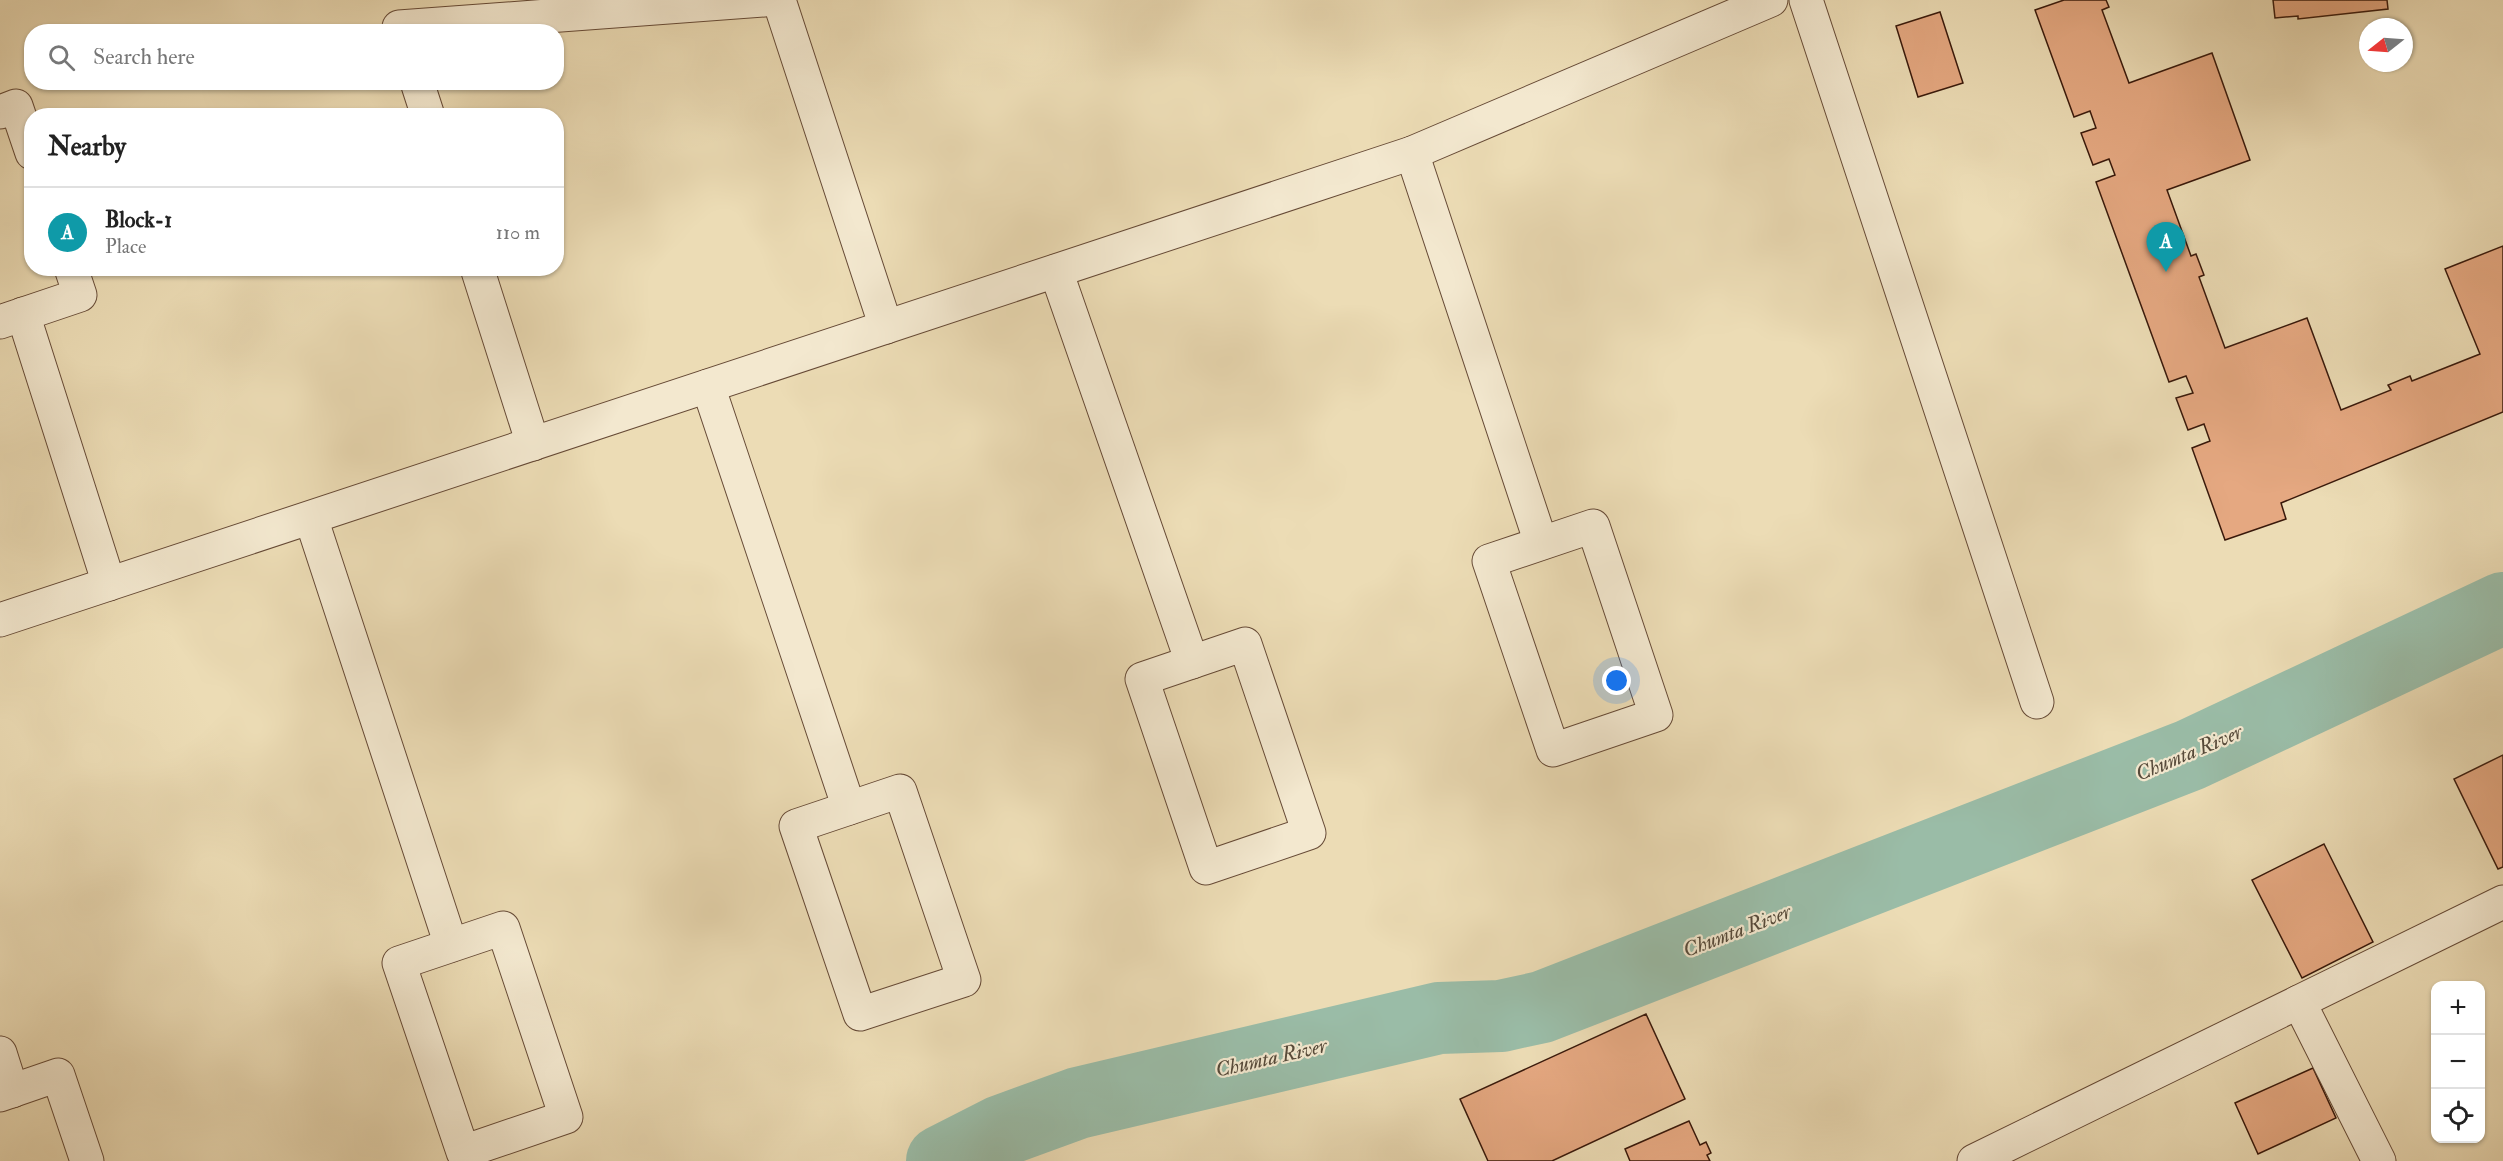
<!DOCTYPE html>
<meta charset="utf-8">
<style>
body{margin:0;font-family:"IM FELL Double Pica",serif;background:#f6f6f6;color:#222}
.controls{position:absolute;right:18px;bottom:18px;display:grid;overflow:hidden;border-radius:12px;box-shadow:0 2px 4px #0004}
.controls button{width:54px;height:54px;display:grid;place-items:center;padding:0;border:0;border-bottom:2px solid #e0e0e0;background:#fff;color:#222;font:30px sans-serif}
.compass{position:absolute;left:2359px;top:18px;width:54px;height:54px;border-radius:50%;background:#fff;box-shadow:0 2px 4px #0004;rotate:253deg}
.you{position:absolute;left:1617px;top:681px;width:21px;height:21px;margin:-15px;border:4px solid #fff;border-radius:50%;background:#1a73e8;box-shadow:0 0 0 9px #1a73e833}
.badge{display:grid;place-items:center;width:39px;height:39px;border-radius:50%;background:#8f2418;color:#fff;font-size:20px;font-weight:700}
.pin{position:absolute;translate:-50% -50px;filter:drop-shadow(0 2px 3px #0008)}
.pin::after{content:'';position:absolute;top:32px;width:21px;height:18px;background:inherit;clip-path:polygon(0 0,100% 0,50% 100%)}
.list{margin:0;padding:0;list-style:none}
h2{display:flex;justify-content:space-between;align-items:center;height:78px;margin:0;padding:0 24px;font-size:26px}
h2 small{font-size:20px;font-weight:400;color:#767676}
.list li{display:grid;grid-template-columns:39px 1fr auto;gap:18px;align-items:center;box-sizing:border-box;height:90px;padding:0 24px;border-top:2px solid #e0e0e0}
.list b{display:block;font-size:22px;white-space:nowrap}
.list p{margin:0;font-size:20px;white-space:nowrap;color:#767676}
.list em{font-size:20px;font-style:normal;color:#767676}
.icon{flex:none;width:33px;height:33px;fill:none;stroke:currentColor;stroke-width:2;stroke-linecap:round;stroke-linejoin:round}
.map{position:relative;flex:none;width:2503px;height:1161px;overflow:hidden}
.search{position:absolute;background:#fff;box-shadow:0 2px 4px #0004;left:24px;top:24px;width:540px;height:66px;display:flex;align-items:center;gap:15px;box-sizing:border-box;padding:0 21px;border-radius:24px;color:#767676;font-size:22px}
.panel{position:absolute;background:#fff;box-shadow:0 2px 4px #0004;left:24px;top:108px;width:540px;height:168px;border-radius:24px}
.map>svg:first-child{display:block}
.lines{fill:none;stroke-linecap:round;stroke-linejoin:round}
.river{stroke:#9abca7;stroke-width:72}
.building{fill:#e5a881;stroke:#39190b;stroke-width:1.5}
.minor-casing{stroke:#664a36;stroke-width:35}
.minor{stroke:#f3e8cf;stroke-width:33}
.labels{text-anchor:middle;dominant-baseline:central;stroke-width:4.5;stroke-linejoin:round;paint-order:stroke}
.water-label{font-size:21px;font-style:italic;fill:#564a3a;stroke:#f3e8cf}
</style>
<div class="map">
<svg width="2503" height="1161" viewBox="0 0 2503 1161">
<rect width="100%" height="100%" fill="#ecdcb5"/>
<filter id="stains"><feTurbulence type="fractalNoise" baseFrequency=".00333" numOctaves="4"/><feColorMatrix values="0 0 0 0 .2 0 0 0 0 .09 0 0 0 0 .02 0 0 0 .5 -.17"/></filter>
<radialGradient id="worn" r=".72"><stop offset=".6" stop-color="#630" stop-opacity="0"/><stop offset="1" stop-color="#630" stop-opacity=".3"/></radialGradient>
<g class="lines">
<polyline class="river" points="942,1161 1001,1131 1078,1103 1439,1018 1501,1016 1542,1007 2190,755 2503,608"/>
</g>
<g class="building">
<polygon points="2064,0 2106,0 2109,7 2102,10 2129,83 2212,53 2250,160 2167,190 2191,256 2196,254 2204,275 2199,277 2225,348 2307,318 2341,410 2391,390 2388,385 2410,376 2412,381 2480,354 2445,269 2503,246 2503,412 2281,503 2286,519 2225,540 2192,448 2210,441 2204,424 2188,430 2176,398 2193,393 2186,376 2169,382 2096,182 2115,175 2109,159 2093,165 2081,133 2096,128 2090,111 2074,117 2035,10"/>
<polygon points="2273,0 2387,0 2388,9 2298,19 2298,16 2275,18"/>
<polygon points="1940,12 1963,83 1918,97 1896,26"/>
<polygon points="2503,755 2503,867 2498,869 2454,779"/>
<polygon points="2324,844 2373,942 2302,978 2252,880"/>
<polygon points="1646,1014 1685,1099 1552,1161 1488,1161 1460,1099"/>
<polygon points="2313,1068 2336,1118 2258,1154 2235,1103"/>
<polygon points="1689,1121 1700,1145 1706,1142 1711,1153 1707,1155 1710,1161 1630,1161 1625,1149"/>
</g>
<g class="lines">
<defs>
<g id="minor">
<polyline points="779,0 886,327"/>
<polyline points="1806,0 2037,702"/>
<polyline points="401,32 399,27 764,0"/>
<polyline points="417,82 428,116"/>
<polyline points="0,112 16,106 32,153"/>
<polyline points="1412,153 1541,543"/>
<polyline points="477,268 533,444"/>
<polyline points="1056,271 1192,662"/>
<polyline points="23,314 109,584"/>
<polyline points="0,322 80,295 71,268"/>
<polyline points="708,386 849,808"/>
<polyline points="311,518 451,945"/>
<polygon points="1593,526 1656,715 1553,750 1489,561"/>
<polyline points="0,620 1412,153 1771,0"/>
<polygon points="1245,644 1309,833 1206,868 1142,679"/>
<polygon points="900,791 964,980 860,1014 796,826"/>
<polygon points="503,928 566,1117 463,1152 399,963"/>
<polyline points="2299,1002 2379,1161"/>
<polyline points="0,1053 12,1091"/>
<polyline points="0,1095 58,1075 87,1161"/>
<polyline points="1974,1161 2503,902"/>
</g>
</defs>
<use href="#minor" class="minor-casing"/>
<use href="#minor" class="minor"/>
</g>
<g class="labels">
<g class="water-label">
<text transform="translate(2189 753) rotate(-23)">Chumta River</text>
<text transform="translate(1737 931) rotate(-21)">Chumta River</text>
<text transform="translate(1271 1058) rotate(-13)">Chumta River</text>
</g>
</g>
<rect width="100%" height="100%" filter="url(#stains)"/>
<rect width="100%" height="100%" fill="url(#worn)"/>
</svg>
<div class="controls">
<button>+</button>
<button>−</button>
<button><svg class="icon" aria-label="locate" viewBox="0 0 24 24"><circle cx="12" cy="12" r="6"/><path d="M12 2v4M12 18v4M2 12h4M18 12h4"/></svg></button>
</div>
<svg class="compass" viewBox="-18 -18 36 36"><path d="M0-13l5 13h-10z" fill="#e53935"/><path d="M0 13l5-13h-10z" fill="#767676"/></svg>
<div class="you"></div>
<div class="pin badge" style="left:2166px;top:272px;background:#0f9aa8">A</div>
<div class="search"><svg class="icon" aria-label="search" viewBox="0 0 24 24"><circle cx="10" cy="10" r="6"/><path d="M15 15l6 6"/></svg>Search here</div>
<section class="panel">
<h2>Nearby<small></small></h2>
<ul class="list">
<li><span class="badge" style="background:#0f9aa8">A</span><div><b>Block-1</b><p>Place</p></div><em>110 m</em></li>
</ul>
</section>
</div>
